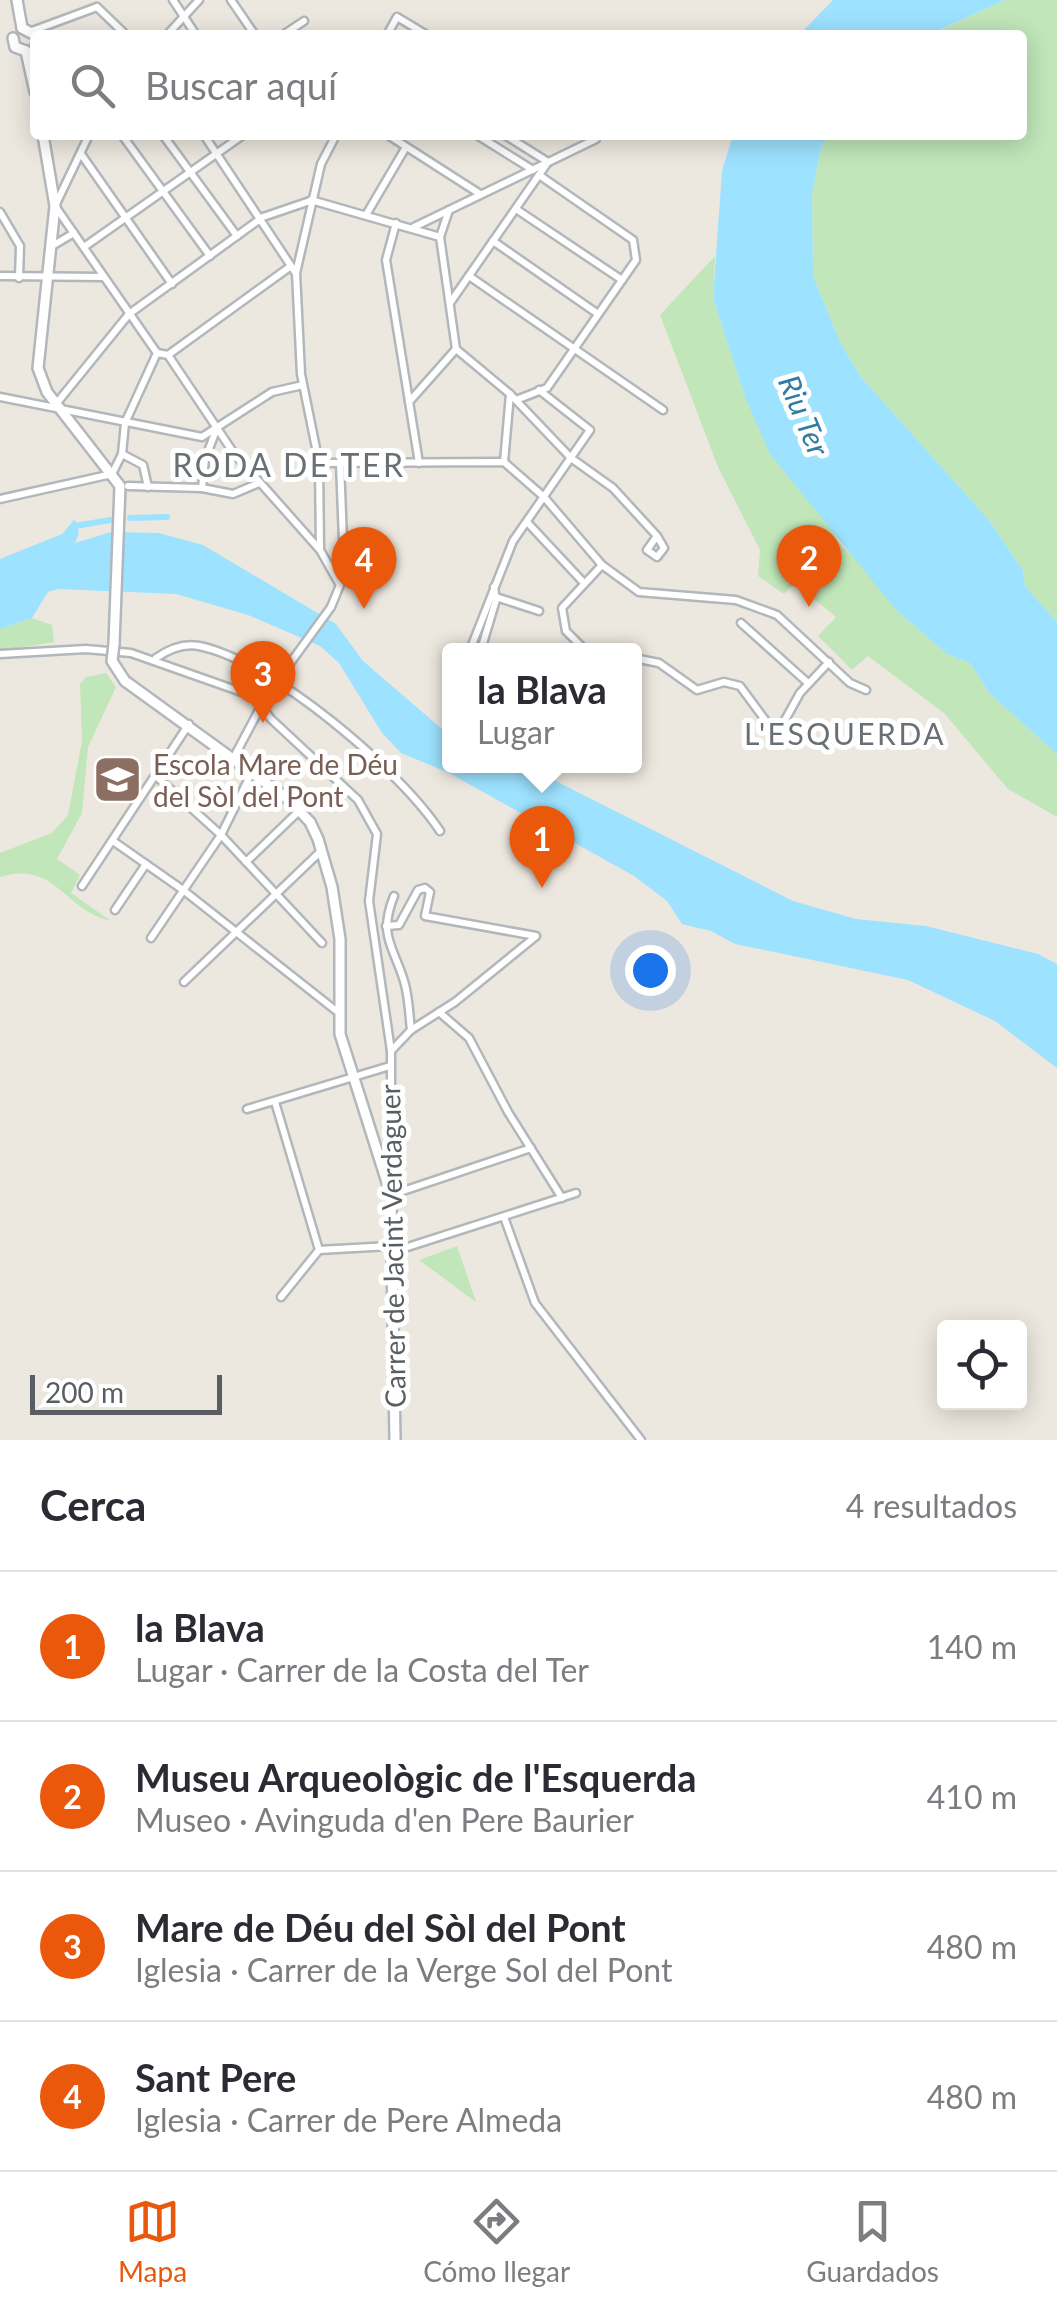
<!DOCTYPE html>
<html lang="es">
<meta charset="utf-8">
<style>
body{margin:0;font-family:Lato,sans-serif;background:#f2f2f3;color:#2b2b33}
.controls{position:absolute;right:30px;bottom:30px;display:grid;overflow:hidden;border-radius:10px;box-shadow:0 5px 25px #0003}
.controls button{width:90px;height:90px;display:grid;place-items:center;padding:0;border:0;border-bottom:2px solid #e1e1e2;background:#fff;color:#2b2b33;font:50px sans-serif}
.scale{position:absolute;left:30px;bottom:25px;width:192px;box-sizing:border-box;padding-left:10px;border:5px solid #585e62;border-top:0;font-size:28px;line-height:35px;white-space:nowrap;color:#585e62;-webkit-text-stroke:8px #fff;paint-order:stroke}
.you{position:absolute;left:650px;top:970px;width:35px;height:35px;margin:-25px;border:8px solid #fff;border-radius:50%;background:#1a73e8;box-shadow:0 0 0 15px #1a73e833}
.badge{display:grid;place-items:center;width:65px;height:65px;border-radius:50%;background:#ea580c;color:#fff;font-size:32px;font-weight:700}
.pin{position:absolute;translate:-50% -82px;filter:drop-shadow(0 2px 5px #0008)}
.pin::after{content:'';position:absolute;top:52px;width:35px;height:30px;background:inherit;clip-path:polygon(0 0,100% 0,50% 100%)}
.popup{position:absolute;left:442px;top:643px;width:200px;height:130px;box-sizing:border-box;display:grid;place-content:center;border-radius:10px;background:#fff;filter:drop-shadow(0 2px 8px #0005);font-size:32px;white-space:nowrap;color:#7c7c81}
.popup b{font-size:38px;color:#2b2b33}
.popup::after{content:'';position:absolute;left:50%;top:100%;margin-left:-20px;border:20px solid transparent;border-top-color:#fff}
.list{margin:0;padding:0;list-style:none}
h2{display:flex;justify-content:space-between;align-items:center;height:130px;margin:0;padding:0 40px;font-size:42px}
h2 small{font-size:32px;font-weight:400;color:#7c7c81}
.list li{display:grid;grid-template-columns:65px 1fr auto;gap:30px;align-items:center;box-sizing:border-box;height:150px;padding:0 40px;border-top:2px solid #e1e1e2}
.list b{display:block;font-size:38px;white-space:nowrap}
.list p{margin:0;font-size:32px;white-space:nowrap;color:#7c7c81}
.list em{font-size:32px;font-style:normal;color:#7c7c81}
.icon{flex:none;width:55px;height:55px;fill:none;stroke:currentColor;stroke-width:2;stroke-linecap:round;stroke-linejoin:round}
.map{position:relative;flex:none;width:1057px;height:1440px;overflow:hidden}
.search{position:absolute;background:#fff;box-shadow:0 5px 25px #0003;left:30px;right:30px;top:30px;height:110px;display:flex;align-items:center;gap:25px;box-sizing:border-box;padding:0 35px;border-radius:10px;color:#7c7c81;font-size:38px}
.sheet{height:730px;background:#fff}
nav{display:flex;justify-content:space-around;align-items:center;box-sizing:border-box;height:140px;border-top:2px solid #e1e1e2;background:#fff;font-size:28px;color:#7c7c81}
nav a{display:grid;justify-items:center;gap:5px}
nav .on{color:#ea580c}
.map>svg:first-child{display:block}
.green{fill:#c0e6b9}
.water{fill:#9de2ff}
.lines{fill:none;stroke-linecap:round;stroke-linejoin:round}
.canal{stroke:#9de2ff;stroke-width:6}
.street-casing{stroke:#b2b7bb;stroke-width:11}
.secondary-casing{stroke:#b1b7bc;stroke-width:14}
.street{stroke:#fff;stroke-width:6}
.secondary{stroke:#fff;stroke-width:9}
.street-bridge-casing{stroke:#b2b7bb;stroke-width:11;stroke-linecap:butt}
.secondary-bridge-casing{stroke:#b1b7bc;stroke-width:14;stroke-linecap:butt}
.street-bridge{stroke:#fff;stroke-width:6}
.secondary-bridge{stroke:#fff;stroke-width:9}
.labels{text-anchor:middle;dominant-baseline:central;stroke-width:10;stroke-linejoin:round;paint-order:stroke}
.education-label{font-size:28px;fill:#785e54;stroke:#fff;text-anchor:start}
.street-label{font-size:28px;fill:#585e62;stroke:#fff}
.water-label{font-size:30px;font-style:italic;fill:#317aa3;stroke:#fff}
.neighbourhood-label{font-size:30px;letter-spacing:2.5px;fill:#697074;stroke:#fff}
.quarter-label{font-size:32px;letter-spacing:2.5px;fill:#697074;stroke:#fff}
</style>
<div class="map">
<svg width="1057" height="1440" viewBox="0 0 1057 1440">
<rect width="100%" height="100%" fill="#ede8df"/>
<g class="green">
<polygon points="1005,0 1057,0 1057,622 1025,586 1023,570 988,519 861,377 841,344 813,276 812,194 821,148 829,135 1022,135 1022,35 929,35"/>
<polygon points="715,256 713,298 745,397 841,545 867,570 896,610 947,654 970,663 990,694 1057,754 1057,817 1008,789 944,713 868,656 852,670 818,636 836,617 795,583 784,594 758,576 760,550 718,467 660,315"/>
<polygon points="32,618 52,625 54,642 0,651 0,629"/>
<path d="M106,673L116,687L88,747L82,813L57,859L80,875L71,893L111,921C63,910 56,860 0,877V853L52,833L68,815L82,741L80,684L86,677Z"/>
<polygon points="457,1246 476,1302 419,1260"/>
</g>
<g class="water">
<polygon points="833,0 1005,0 928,35 799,35"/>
<polygon points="733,135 829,135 821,148 812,194 813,276 841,344 861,377 988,519 1023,570 1025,586 1057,622 1057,754 990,694 970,663 947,654 896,610 770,454 745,397 713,298 722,171"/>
<polygon points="75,519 79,533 75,543 111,532 159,533 203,545 336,624 363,661 449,735 450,766 526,766 793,901 856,919 926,926 1038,954 1057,964 1057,1068 995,1021 908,980 735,944 711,931 682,924 667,901 634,876 449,773 401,753 382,733 339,663 320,646 248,615 176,594 58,589 48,592 32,618 0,629 0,559 62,534"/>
</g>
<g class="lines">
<g class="canal">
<polyline points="130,518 167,517"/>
<polyline points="69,532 75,526 110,520"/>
</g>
<defs>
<g id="street">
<polyline points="173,0 196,35"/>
<polyline points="231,0 255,35"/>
<polyline points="97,7 126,35"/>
<polyline points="32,31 97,7"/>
<polyline points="167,35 199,0"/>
<polyline points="283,35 304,21"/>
<polyline points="387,35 397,17 427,35"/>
<polyline points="34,46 35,47"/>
<polyline points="89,135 55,206 157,353 168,355 233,452 320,550 340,585 331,607"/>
<polyline points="122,135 210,256"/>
<polyline points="163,135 237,236"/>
<polyline points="204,135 295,272"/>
<polyline points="388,135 480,194"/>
<polyline points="477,135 533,170"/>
<polyline points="81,154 172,284"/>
<polyline points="311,200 440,237 456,349 510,394 571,458 613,488 657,536 647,550 657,557 664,548 657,536"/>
<polyline points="516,209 622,280"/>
<polyline points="0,212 20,246 19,278"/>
<polyline points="366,215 406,147"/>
<polyline points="396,223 386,260 419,463"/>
<polyline points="414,227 596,139"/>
<polyline points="440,237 449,210"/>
<polyline points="493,241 598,314"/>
<polyline points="52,246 74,233"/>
<polyline points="84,247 243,135"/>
<polyline points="0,276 104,277"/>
<polyline points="469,276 663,410"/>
<polyline points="450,303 548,162 505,135"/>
<polyline points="168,355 291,266"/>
<polyline points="0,397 202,437 272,392 303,385"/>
<polyline points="516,400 547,388 636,260 633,240 539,175"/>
<polyline points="409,402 456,349"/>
<polyline points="56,404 129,314 263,217 310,201"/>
<polyline points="122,454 143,465 148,487"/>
<polyline points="504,462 510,394"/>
<polyline points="319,463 504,462 544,497 602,565 639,592 736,600 777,615 850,683 866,690"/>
<polyline points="340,463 343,540 355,573"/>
<polyline points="128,486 202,488 233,494 259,483"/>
<polyline points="202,488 205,459 217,428"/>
<polyline points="0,499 112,474 122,454 125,423 157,353"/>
<polyline points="527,522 583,582"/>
<polyline points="320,549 319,463 301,374 296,273 321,164 336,135"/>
<polyline points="496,597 539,611"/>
<polyline points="741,623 808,683"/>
<polyline points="470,650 513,541 590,430 539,390"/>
<polyline points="481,650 496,600 494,587"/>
<polyline points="585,650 566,631 562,608 602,565"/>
<polyline points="0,654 86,649 131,653 253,696 271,719 358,800 377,834 369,901 391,1051 391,1195 531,1148"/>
<path d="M156,658C169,649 183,643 199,646C271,660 400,770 440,831"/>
<polyline points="634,658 659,663 697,690 724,682 740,686 774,732 780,729 800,693 829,662"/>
<polyline points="234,757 267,695"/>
<polyline points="156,776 221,835 322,943"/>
<polyline points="113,841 183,890 339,1013"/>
<polyline points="246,862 299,811"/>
<polyline points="82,886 189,724"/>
<path d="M394,896C378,936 393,945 404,981C409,997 409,1014 411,1030"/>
<polyline points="115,910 146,864"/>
<polyline points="386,926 399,925 418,890 425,888 430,892 425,916 536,936"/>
<polyline points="151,938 221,835 252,772"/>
<polyline points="184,982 321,851"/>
<polyline points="439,1012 469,1038 508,1112 562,1198"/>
<polyline points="391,1051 411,1030 455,1002 535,937"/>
<polyline points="275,1102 319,1250 390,1246"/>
<polyline points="247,1109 390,1066"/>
<polyline points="504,1217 535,1303 641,1440"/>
<polyline points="392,1252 576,1193"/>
<polyline points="281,1297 319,1250"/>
</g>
<g id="secondary">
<polyline points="17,0 22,28"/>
<polyline points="22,28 35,35"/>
<polyline points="13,38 15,47 26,51"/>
<polyline points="26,51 35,92"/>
<polyline points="43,135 55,206 38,368 47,392 120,486 114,644"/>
<polyline points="125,681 288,799 310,822 318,839 332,887 340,939 340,1034 391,1195 395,1440"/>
</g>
</defs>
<use href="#street" class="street-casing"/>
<use href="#secondary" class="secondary-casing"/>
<use href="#street" class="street"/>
<use href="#secondary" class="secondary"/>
<defs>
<polyline id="street-bridge" points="267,695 331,607"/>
<polyline id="secondary-bridge" points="114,644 112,661 125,681"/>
</defs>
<use href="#street-bridge" class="street-bridge-casing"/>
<use href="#secondary-bridge" class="secondary-bridge-casing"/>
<use href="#street-bridge" class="street-bridge"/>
<use href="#secondary-bridge" class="secondary-bridge"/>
</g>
<defs>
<symbol id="school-square" viewBox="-11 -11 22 22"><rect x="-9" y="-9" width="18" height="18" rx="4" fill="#8d6e63" stroke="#fff"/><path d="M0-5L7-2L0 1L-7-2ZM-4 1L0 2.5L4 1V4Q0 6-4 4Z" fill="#fff"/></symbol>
</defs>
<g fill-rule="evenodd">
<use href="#school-square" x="90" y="752" width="55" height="55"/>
</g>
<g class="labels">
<g class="education-label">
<text x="153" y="764">Escola Mare de Déu<tspan x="153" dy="32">del Sòl del Pont</tspan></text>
</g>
<g class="street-label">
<text transform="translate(392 1246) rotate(-91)">Carrer de Jacint Verdaguer</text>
</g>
<g class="water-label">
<text transform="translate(805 415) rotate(67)">Riu Ter</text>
</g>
<g class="neighbourhood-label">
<text x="845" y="733">L'ESQUERDA</text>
</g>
<g class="quarter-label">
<text x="289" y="464">RODA DE TER</text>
</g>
</g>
</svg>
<div class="controls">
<button><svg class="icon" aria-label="locate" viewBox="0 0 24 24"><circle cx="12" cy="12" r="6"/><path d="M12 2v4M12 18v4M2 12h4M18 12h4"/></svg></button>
</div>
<div class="scale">200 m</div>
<div class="you"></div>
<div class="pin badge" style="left:542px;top:888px">1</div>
<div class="popup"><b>la Blava</b>Lugar</div>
<div class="pin badge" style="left:809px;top:607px">2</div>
<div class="pin badge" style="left:263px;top:723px">3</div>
<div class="pin badge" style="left:364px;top:609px">4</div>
<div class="search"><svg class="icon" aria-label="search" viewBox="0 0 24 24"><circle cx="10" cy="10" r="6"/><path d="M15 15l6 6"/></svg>Buscar aquí</div>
</div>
<section class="sheet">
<h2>Cerca<small>4 resultados</small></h2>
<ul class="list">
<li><span class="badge">1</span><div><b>la Blava</b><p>Lugar · Carrer de la Costa del Ter</p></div><em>140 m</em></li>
<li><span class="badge">2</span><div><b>Museu Arqueològic de l'Esquerda</b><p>Museo · Avinguda d'en Pere Baurier</p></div><em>410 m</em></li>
<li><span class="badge">3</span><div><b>Mare de Déu del Sòl del Pont</b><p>Iglesia · Carrer de la Verge Sol del Pont</p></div><em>480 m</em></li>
<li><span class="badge">4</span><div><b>Sant Pere</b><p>Iglesia · Carrer de Pere Almeda</p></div><em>480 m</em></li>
</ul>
</section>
<nav>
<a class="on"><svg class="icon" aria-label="map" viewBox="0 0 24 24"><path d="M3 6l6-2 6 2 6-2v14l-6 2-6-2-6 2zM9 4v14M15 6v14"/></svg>Mapa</a>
<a><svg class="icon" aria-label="directions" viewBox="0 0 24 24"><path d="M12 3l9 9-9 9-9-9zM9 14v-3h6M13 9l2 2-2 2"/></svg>Cómo llegar</a>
<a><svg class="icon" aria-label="saved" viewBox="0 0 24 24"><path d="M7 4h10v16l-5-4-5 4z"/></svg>Guardados</a>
</nav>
